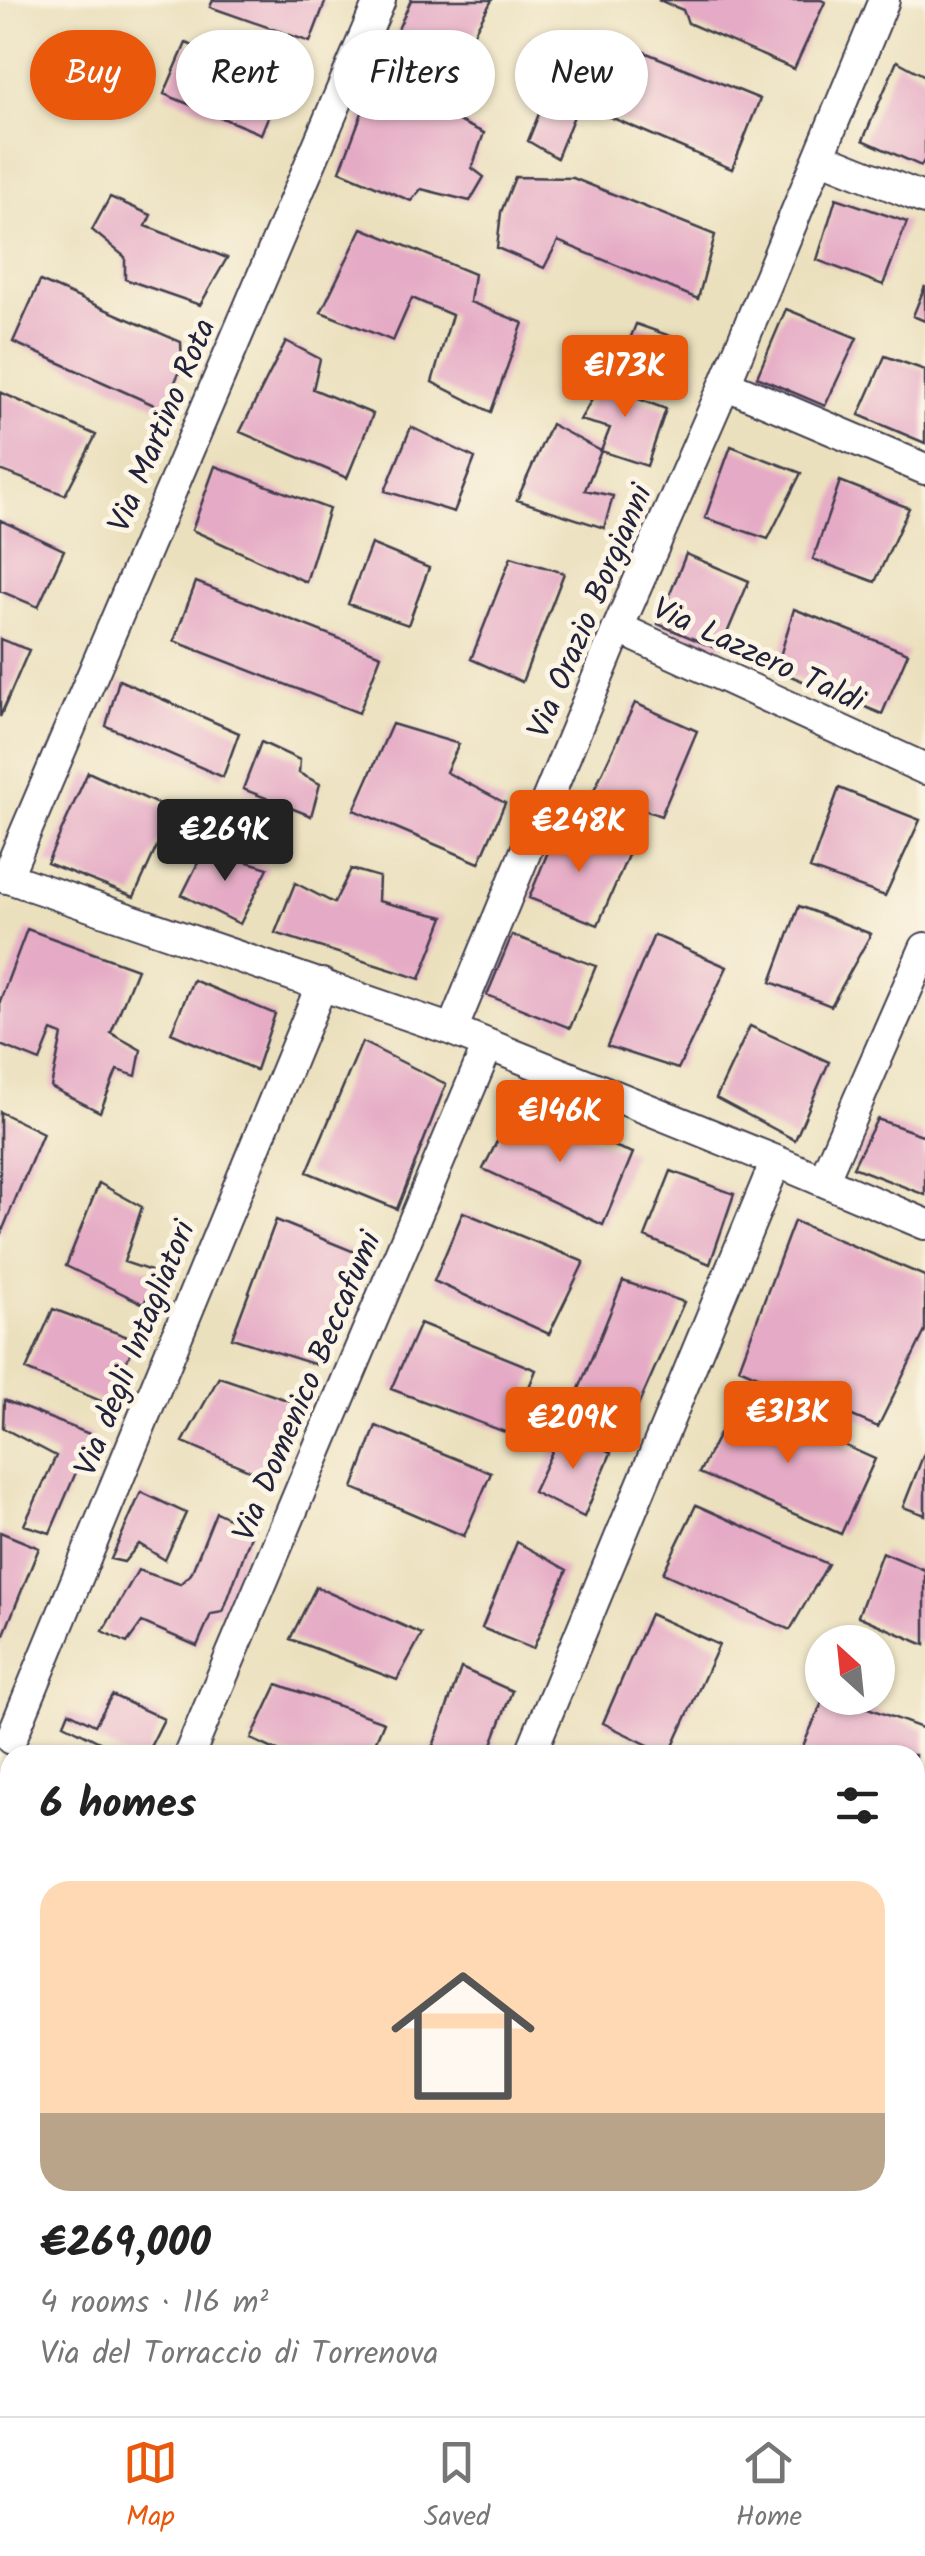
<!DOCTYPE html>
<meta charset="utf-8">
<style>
body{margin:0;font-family:Kalam,sans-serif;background:#f6f6f6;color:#222;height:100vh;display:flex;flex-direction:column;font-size:38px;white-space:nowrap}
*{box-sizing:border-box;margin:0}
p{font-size:32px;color:#767676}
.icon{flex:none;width:55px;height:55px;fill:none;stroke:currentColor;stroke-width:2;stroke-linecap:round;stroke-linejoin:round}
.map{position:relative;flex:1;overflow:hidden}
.panel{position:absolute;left:0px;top:1745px;width:925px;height:672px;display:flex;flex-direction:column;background:#fff;border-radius:30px 30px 0 0;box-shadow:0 2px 8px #0004}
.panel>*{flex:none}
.guide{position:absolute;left:30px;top:30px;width:865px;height:90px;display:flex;gap:20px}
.needle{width:65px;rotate:333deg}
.fabs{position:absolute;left:805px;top:1625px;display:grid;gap:20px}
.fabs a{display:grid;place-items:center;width:90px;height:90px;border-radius:50%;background:#fff;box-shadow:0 2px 8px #0004;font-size:50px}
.price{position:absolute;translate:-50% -85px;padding:0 22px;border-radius:10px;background:#ea580c;color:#fff;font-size:32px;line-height:65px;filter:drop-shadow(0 2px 5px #0008)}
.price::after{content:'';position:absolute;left:50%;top:60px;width:30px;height:22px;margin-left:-15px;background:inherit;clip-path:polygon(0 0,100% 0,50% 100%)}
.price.active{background:#222;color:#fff}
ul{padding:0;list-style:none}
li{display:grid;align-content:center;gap:20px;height:530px;padding:0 40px}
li+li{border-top:2px solid #e0e0e0}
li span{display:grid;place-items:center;height:310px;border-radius:30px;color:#555}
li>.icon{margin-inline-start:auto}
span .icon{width:180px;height:180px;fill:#fffc;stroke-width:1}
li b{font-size:42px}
h2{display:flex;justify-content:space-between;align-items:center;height:120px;padding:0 40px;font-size:42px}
.pill{padding:0 35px;border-radius:45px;background:#fff;box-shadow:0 2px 8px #0004;font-size:35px;line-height:90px}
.pill.active{background:#ea580c;color:#fff}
.tabs{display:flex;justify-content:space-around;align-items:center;height:140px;border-top:2px solid #e0e0e0;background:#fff;font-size:28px;color:#767676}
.tabs a{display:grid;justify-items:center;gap:5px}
.tabs .active{color:#ea580c}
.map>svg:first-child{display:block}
.building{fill:#e5aac5}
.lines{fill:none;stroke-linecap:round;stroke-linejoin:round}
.minor-casing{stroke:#403e4e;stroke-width:34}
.minor{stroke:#fff;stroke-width:30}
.labels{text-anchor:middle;stroke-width:10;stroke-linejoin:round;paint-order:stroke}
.street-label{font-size:32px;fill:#22223b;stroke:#fcf5e5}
</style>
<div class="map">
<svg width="925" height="2416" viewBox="0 0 925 2416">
<rect width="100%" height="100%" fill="#fcf5e5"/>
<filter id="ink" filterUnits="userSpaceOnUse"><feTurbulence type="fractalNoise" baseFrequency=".01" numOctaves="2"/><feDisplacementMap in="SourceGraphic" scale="20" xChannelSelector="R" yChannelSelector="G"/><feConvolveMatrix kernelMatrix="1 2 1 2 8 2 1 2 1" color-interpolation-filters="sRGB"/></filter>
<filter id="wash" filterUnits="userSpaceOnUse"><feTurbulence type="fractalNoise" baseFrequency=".0048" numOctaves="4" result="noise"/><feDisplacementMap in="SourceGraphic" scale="40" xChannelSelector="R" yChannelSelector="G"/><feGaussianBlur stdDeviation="2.25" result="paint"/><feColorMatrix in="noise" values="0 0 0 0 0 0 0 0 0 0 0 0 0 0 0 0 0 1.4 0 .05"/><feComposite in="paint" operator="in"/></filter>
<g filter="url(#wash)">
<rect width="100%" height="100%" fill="#ebe0bd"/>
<g id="blocks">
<path class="building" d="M213,0h113l-16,42 -100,-35z
M411,0h81l-34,62 -63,-26z
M658,0h163l4,2 -31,67 -106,-46 -5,-13z
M186,43l96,40 -21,51 -97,-40z
M627,45l133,54 -28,70 -131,-56z
M562,57l31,12 -36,89 -29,-17z
M897,61l28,15v83l-4,7 -58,-26z
M374,81l110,52 -12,35 12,9 -14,24 -49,-12 -10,12 -71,-30z
M515,177l58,1 142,57 -17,64 -140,-58 -14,27 -47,-20 4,-36z
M110,197l41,18 -5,11 81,32 -27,47 -75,-26v-22l-33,-27z
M836,198l71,24 -24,63 -66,-25z
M362,228l112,46 -4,28 53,21 -32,89 -59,-30 20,-67 -40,-17 -19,43 -72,-29z
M40,281l141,61 1,24 -19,43 -150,-67z
M925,286v35l-12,-5z
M786,309l71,29 -32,68 -68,-29z
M636,324l37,13 -14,39 -37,-17z
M286,341l34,18 -7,30 60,25 -26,64 -107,-46z
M885,356l40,14v73l-66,-28z
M606,375l34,11 -4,12 30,11 -19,57 -46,-15 9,-23 -30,-8z
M0,392l96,43 -31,60 -65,-25z
M551,424l50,27 -16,39 28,6 -9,32 -87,-28z
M411,427l64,31 -21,54 -69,-21z
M731,446l70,27 -33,66 -63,-21z
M215,466l114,43 -23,73 -114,-52z
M840,481l69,27 -34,74 -62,-23z
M0,520l64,30 -26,57 -38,-16z
M371,544l58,24 -21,57 -60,-21z
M686,554l63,27 -29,69 -62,-26z
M511,557l53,16 -42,109 -51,-23z
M196,582l185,73 -22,58 -185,-72z
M794,609l114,44 -26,61 -106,-44z
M0,639l29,11 -29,67z
M119,680l120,53 -16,44 -117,-51z
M635,703l62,28 -36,85 -68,-24z
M392,724l67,20 -13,28 59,31 -26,60 -125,-53z
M261,742l39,18 -1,13 21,11 -9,32 -68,-27z
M88,772l85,39 -39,86 -87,-34z
M839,788l81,32 -35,76 -75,-27z
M559,825l70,28 -31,72 -69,-27z
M205,849l63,19 -28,56 -58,-29z
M351,869l28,8 -1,24 66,16 -24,62 -145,-46 20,-50 39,20z
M799,906l72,28 -40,72 -60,-24z
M27,929l110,40 -26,64 30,17 -5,26 -19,-6 -17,42 -49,-25 11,-52 -10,-4 -12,30 -40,-16v-44z
M512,935l84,31 -26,62 -83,-33z
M654,935l73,32 -49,102 -71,-23z
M193,980l82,34 -19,56 -85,-37z
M750,1026l79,36 -34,78 -79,-42z
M362,1042l84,42 -49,125 -90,-37z
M513,1110l120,43 -30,72 -120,-56z
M0,1112l43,21 -43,103z
M877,1119l48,17v59l-72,-28z
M671,1171l63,23 -24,70 -65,-27z
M99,1183l43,24 -18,55 33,11 -13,31 -78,-38z
M463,1212l121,50 -35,72 -115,-53z
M276,1220l86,35 -42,111 -88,-28z
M794,1221l131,55v55l-47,96 -139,-59z
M623,1281l61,21 -46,104 -59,-17z
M53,1309l83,31 -28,64 -82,-34z
M420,1323l116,47 -26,64 -119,-45z
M219,1377l80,27 -36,72 -80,-34z
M738,1397l137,62 -34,75 -142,-61z
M4,1400l88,35 -42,98 -26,-8 32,-69 -53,-28z
M565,1424l46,29 -27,64 -51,-25z
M376,1426l115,47 -27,63 -111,-48z
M925,1451v64l-22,-8z
M141,1492l45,21 -21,47 -26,-16 -15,18 -13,-3z
M696,1505l132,59 -38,66 -127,-57z
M216,1512l37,18 -30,82 -12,2 -14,32 -55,-24 -15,21 -24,-12 35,-61 42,14 11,-10z
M0,1532l39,16 -39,96z
M517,1542l50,28 -34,79 -51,-21z
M882,1552l43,18v75l-67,-29z
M316,1587l106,47 -25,46 -107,-41z
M650,1614l69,31 -50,110 -66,-32z
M461,1668l51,23 -24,64h-58z
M277,1684l107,38 -14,33h-84l-35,-16z
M112,1695l52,24 -18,36h-21l-61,-31 5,-12 26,13z
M824,1698h17l84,31v46l-10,23v-43h-116z
M915,1879l9,2 -7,32 -2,-1z
M0,1945l10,3v83l-10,-4z
M915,2079l10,4v66l-10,-4z
M915,2187l10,4v31l-9,27z
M915,2341l10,4v71h-97l3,-8h84z
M0,2405l32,10v1h-32z
M161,2408h64l-4,8h-39z
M492,2408h112l-3,8h-113z
M648,2408h31l20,8h-54z"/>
</g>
</g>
<g filter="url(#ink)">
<use href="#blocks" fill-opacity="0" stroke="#403e4e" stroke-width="2.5"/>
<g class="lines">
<g class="minor-casing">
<path id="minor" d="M820,157l105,42
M725,384l200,85
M618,628l307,141
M0,875l452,155 324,131 149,63
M6,878l374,-878
M452,1030l166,-402 107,-244 159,-384
M823,1181l102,-233
M11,1739l311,-755
M189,1755l299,-710
M530,1755l246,-594
M915,1977l10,-26
M0,2199l10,-23
M915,2301l10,4
M253,2416l3,-8
M751,2416l3,-8"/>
</g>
<use href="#minor" class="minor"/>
</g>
</g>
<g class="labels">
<g class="street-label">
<text transform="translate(161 425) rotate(-67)" y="11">Via Martino Rota</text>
<text transform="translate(589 611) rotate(-67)" y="11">Via Orazio Borgianni</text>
<text transform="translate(759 654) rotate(25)" y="11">Via Lazzero Taldi</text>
<text transform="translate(134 1348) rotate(-68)" y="11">Via degli Intagliatori</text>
<text transform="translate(306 1386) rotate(-67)" y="11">Via Domenico Beccafumi</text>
</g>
</g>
</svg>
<div class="fabs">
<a><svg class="needle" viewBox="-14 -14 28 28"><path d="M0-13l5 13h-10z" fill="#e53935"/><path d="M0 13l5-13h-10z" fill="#767676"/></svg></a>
</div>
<b class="price" style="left:625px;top:420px">€173K</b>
<b class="price" style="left:579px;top:875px">€248K</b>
<b class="price active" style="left:225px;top:884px">€269K</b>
<b class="price" style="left:560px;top:1165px">€146K</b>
<b class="price" style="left:788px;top:1466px">€313K</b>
<b class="price" style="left:573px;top:1472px">€209K</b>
<div class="guide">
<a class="pill active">Buy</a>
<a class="pill">Rent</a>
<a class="pill">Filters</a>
<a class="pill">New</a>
</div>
<section class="panel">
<h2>6 homes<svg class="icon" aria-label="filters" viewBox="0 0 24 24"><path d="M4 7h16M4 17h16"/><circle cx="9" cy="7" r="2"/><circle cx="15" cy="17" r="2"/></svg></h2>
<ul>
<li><span style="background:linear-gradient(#ffd9b3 75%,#b9a48a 0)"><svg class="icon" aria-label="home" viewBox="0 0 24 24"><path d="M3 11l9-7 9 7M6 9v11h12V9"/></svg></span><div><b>€269,000</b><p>4 rooms · 116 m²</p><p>Via del Torraccio di Torrenova</p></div></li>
</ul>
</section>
</div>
<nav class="tabs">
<a class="active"><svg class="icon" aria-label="map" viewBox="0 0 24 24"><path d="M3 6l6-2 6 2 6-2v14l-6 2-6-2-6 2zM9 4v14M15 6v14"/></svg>Map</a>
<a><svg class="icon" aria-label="saved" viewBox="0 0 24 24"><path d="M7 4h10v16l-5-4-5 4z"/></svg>Saved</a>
<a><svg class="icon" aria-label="home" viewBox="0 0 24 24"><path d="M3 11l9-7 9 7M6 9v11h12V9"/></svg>Home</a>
</nav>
